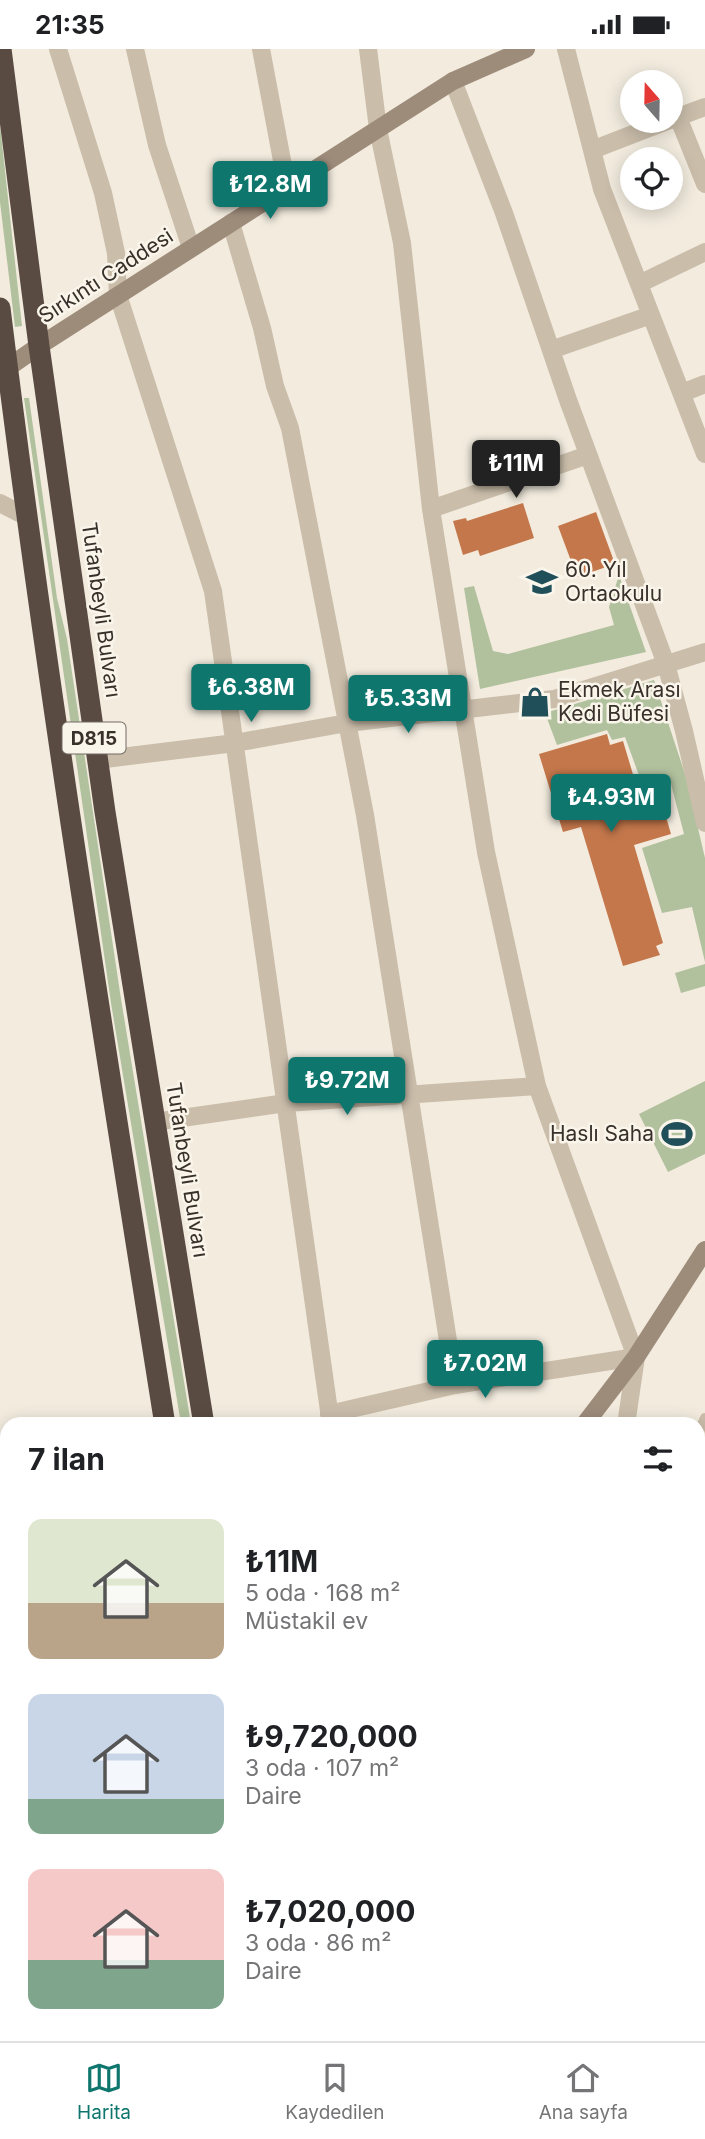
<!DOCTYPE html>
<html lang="tr">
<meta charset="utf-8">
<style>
body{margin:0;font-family:Inter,sans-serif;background:#f2f2f2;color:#202124;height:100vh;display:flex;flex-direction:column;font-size:26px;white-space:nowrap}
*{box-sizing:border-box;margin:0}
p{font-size:23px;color:#757577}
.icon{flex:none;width:38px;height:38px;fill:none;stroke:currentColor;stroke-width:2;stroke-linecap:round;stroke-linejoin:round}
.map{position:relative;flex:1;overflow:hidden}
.sheet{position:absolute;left:0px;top:1368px;width:705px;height:625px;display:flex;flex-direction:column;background:#fff;border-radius:21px 21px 0 0;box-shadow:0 4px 18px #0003}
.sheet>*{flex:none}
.needle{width:46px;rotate:340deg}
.buttons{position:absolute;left:620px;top:21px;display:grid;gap:14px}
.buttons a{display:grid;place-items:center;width:63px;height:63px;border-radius:50%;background:#fff;box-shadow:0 4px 18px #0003;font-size:35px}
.price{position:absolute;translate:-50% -60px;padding:0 16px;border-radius:7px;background:#0f766e;color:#fff;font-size:23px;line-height:46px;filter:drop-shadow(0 2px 4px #0008)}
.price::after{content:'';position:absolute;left:50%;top:42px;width:21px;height:16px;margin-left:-10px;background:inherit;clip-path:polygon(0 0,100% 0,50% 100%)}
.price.active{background:#222;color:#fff}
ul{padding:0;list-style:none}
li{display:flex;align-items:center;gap:21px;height:175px;padding:0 28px}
li span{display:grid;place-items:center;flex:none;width:196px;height:140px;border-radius:14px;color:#555}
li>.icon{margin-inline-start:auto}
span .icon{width:84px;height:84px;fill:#fffc;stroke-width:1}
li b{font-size:30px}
h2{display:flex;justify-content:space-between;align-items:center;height:84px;padding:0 28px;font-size:30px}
.status{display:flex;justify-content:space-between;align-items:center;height:49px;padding:0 35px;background:#fff;direction:ltr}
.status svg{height:19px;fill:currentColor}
.tabs{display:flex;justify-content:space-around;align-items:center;height:98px;border-top:2px solid #e0e0e0;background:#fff;font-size:19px;color:#757577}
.tabs a{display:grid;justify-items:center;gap:4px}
.tabs .active{color:#0f766e}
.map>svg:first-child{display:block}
.green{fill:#b1c19e}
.building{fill:#c4774b}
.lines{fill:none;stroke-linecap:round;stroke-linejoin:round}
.path{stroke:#b6a794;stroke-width:2.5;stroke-dasharray:3.5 3.5;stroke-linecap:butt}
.lane{stroke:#cabdaa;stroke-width:10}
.street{stroke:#cabdaa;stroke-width:18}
.secondary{stroke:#9e8c7b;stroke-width:18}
.highway{stroke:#594b41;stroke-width:21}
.labels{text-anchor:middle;stroke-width:5;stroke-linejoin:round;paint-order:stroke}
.shield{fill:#faf5eb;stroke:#726b64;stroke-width:2}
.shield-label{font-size:19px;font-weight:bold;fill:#38302a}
.street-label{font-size:21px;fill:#38302a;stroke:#faf5eb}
.poi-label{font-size:21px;fill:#38302a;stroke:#faf5eb;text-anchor:start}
</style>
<div class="status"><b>21:35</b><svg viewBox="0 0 49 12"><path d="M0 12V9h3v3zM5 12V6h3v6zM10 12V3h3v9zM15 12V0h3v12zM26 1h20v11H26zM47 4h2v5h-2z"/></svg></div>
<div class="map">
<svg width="705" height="1992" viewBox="0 0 705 1992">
<rect width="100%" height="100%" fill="#f2ebde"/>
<path class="green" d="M0,76l22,201 -7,1 -15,-125z
M24,349h5l28,200 10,41 54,360 70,425h-10l-70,-421z
M619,526l27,77 -166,37 -16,-101 10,-2 19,65 15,3 106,-29 -5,-18z
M654,631l32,97 19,81v104l-13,-55 -30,6 -20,-65 42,-14 -13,-50 -26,8 -20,-55 -13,3 -5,-10 -50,15 -12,-32z
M705,915v22l-24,7 -6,-20z
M705,1032v73l-37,18 -29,-58z"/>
<path class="building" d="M523,454l11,35 -54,18 -2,-6 -15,5 -10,-34 13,-3 1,3z
M596,463l19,52 -38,13 -19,-51z
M607,685l3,11 13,-4 18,60 19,-5 11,38 -37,11 29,98 -7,3 4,9 -37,11 -42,-139 -18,5 -24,-78z"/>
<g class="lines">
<path class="path" d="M289,1376l24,-7"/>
<path class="lane" d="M698,1385l7,-16
M698,1483l7,2
M698,1866l7,2"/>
<path class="street" d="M58,0l45,144 13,60 2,42 95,296 118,834
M135,0l22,96 34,103
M261,0l26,138
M368,0l10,80 24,114 29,266 55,343 51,234 99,271 -10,68
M566,0l36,140 103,265
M453,32l51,132 64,187 98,264 18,67 21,92
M678,68l27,67
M670,71l35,-13
M592,101l75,-29
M231,174l31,105 13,58 15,42 75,387 90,570
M639,235l66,-32
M551,301l100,-35
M682,344l23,-9
M0,454l27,14
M431,460l157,-54
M97,711l138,-17 112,-20 207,-24 151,-47
M154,1073l132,-19 251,-17
M329,1365l126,-29 181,-28
M0,1528l7,10
M235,1986l2,6
M405,1986l1,6
M481,1992v-6
M502,1992l42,-6
M568,1992v-6"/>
<path class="secondary" d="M0,324l39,-27 414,-265 73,-32
M584,1376l52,-68 69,-107
M698,1727l7,-16
M698,1786l7,-16
M157,1992l4,-6
M588,1992l3,-6
M612,1992l2,-6"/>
<path class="highway" d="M1,0l38,297 66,466 99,613
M0,259c46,374 106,745 165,1117
M270,1986l1,6
M305,1986l1,6"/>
</g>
<defs>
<g id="school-bare" transform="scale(2.415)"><path d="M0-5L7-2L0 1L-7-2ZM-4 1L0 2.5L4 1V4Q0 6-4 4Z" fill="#204e59" stroke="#faf5eb" stroke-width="2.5" paint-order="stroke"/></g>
<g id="shop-bare" transform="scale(2.415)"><path d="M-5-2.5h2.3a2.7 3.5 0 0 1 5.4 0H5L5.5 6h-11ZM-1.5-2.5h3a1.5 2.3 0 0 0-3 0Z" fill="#204e59" stroke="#faf5eb" stroke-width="2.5" paint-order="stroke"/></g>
<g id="stadium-bare" transform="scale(2.415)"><path d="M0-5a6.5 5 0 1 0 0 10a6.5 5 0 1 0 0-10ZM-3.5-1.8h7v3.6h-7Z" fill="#204e59" stroke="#faf5eb" stroke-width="2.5" paint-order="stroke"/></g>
</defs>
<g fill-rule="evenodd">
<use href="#school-bare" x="542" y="533"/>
<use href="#shop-bare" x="535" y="653"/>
<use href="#stadium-bare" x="677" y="1085"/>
</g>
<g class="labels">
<rect class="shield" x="62.5" y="673.5" width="63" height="31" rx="5"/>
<g class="shield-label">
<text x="94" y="696">D815</text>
</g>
<g class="street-label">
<text transform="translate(106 227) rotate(-33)" y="7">Sırkıntı Caddesi</text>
<text transform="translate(101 561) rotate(82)" y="7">Tufanbeyli Bulvarı</text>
<text transform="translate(187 1121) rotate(81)" y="7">Tufanbeyli Bulvarı</text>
</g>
<g class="poi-label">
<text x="565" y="528">60. Yıl<tspan x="565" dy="24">Ortaokulu</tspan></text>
<text x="558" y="648">Ekmek Arası<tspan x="558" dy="24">Kedi Büfesi</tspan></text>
<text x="654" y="1092" text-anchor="end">Haslı Saha</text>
</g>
</g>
</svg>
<div class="buttons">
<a><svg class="needle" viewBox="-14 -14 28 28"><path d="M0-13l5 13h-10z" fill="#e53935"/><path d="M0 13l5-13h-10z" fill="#757577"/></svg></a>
<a><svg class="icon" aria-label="locate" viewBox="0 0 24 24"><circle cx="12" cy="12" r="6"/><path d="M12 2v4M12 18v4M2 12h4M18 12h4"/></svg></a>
</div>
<b class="price" style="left:270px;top:172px">₺12.8M</b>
<b class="price active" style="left:516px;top:451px">₺11M</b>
<b class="price" style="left:251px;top:675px">₺6.38M</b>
<b class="price" style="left:408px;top:686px">₺5.33M</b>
<b class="price" style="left:611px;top:785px">₺4.93M</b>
<b class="price" style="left:347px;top:1068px">₺9.72M</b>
<b class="price" style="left:485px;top:1351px">₺7.02M</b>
<section class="sheet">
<h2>7 ilan<svg class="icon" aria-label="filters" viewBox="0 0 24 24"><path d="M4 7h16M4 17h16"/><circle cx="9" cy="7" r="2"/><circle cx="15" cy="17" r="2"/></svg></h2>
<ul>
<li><span style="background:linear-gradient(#dfe7d0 60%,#b9a48a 0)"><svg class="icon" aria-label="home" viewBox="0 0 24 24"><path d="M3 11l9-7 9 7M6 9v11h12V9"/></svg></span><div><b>₺11M</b><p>5 oda · 168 m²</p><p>Müstakil ev</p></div></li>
<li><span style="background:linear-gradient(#c9d6e8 75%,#7fa58c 0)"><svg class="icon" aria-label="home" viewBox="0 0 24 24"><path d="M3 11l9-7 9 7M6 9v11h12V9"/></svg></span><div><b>₺9,720,000</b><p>3 oda · 107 m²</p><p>Daire</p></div></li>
<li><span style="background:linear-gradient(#f6c9c9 65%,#7fa58c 0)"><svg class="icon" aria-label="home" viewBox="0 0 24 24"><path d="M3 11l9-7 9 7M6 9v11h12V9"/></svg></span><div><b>₺7,020,000</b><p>3 oda · 86 m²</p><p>Daire</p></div></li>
</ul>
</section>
</div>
<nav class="tabs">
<a class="active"><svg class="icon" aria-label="map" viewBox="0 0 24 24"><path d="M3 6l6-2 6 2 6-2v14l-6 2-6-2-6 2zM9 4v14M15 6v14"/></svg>Harita</a>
<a><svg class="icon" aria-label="saved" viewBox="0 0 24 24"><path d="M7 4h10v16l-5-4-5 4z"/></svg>Kaydedilen</a>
<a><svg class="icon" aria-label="home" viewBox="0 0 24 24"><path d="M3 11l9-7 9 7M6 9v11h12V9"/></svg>Ana sayfa</a>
</nav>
